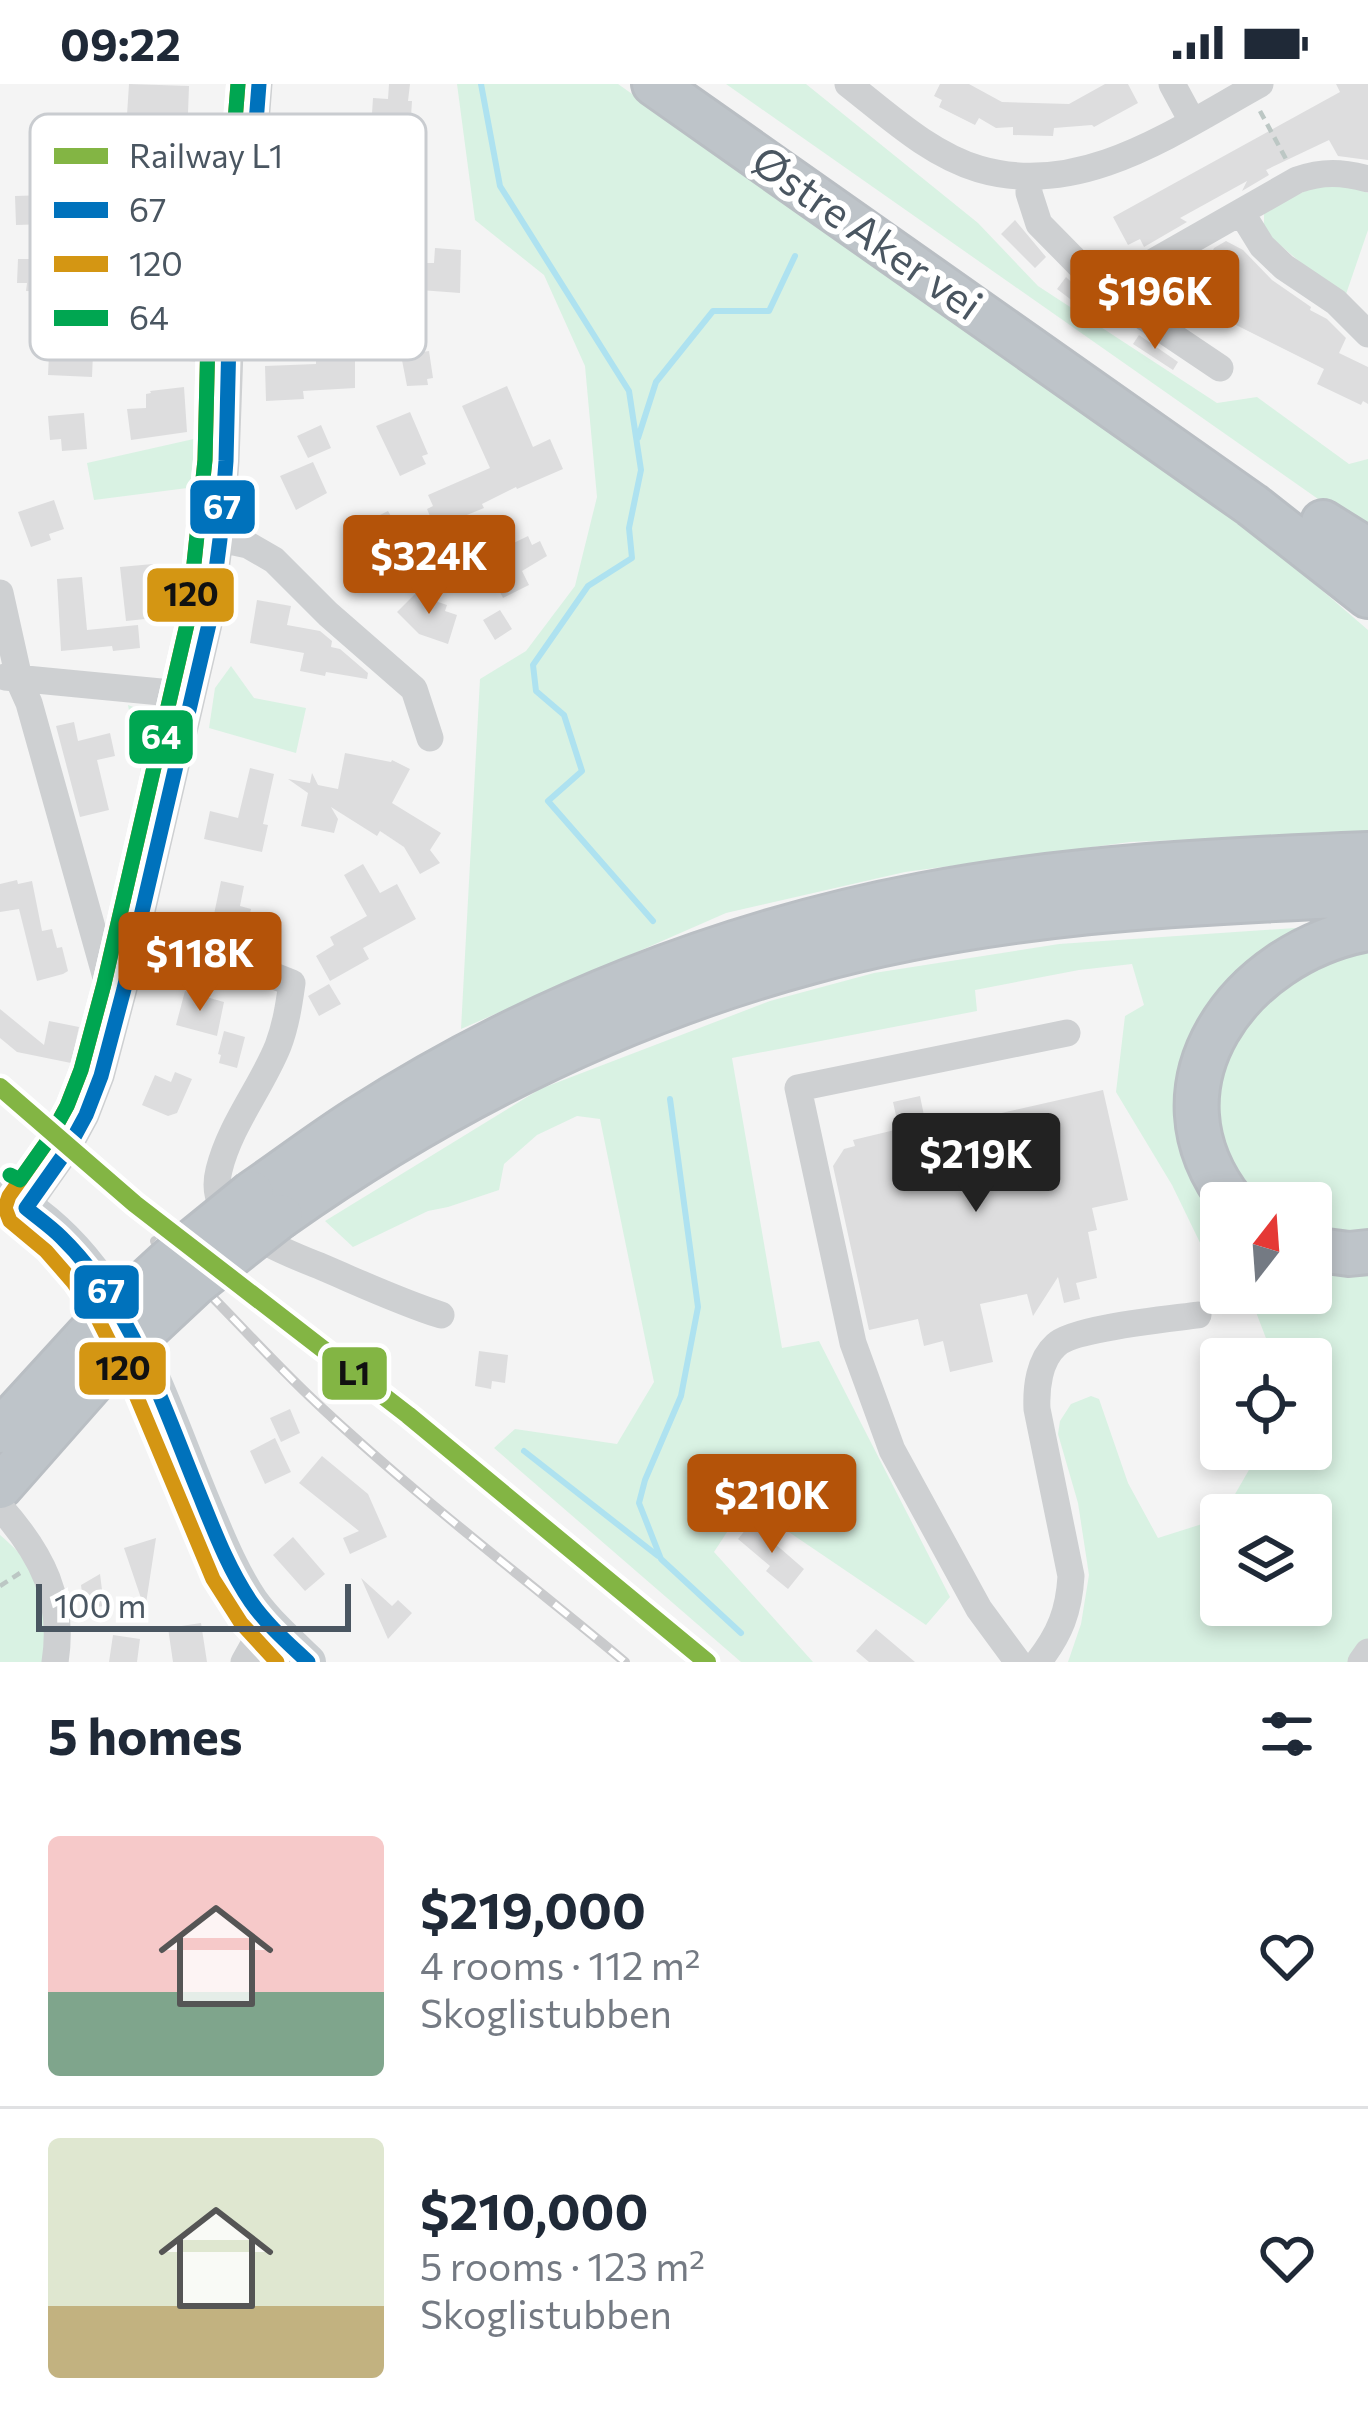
<!DOCTYPE html>
<meta charset="utf-8">
<style>
body{margin:0;font-family:Commissioner,sans-serif;background:#f2f2f3;color:#1f2937;height:100vh;display:flex;flex-direction:column;font-size:45px;white-space:nowrap}
*{box-sizing:border-box;margin:0}
p{font-size:39px;color:#747a83}
.icon{flex:none;width:66px;height:66px;fill:none;stroke:currentColor;stroke-width:2;stroke-linecap:round;stroke-linejoin:round}
.map{position:relative;height:1578px;overflow:hidden}
.side{display:flex;flex-direction:column;background:#fff;flex:1}
.side>*{flex:none}
.needle{width:78px;rotate:17deg}
.buttons{position:absolute;left:1200px;top:1098px;display:grid;gap:24px}
.buttons a{display:grid;place-items:center;width:132px;height:132px;border-radius:12px;background:#fff;box-shadow:0 6px 18px #0003;font-size:60px}
.scale{position:absolute;left:36px;bottom:30px;width:315px;box-sizing:border-box;padding-left:12px;border:6px solid #4a5661;border-top:0;font-size:33px;line-height:42px;white-space:nowrap;color:#4a5661;-webkit-text-stroke:9px #fff;paint-order:stroke}
.price{position:absolute;translate:-50% -102px;padding:0 27px;border-radius:12px;background:#b45309;color:#fff;font-size:39px;line-height:78px;filter:drop-shadow(0 3px 6px #0008)}
.price::after{content:'';position:absolute;left:50%;top:72px;width:36px;height:27px;margin-left:-18px;background:inherit;clip-path:polygon(0 0,100% 0,50% 100%)}
.price.current{background:#222;color:#fff}
ul{padding:0;list-style:none}
li{display:flex;align-items:center;gap:36px;height:300px;padding:0 48px}
li+li{border-top:3px solid #e0e1e3}
li span{display:grid;place-items:center;flex:none;width:336px;height:240px;border-radius:12px;color:#555}
li>.icon{margin-inline-start:auto}
span .icon{width:144px;height:144px;fill:#fffc;stroke-width:1}
li b{font-size:51px}
h2{display:flex;justify-content:space-between;align-items:center;height:144px;padding:0 48px;font-size:51px}
.status{display:flex;justify-content:space-between;align-items:center;height:84px;padding:0 60px;background:#fff;direction:ltr}
.status svg{height:33px;fill:currentColor}
.map>svg:first-child{display:block}
.green{fill:#d9f2e3}
.lines{fill:none;stroke-linecap:round;stroke-linejoin:round}
.stream{stroke:#aee2f0;stroke-width:6}
.building{fill:#ddddde}
.highway-casing{stroke:#b9bec3;stroke-width:48}
.path{stroke:#bcc7c4;stroke-width:4.5;stroke-dasharray:9 6;stroke-linecap:butt}
.minor{stroke:#ced0d2;stroke-width:27}
.major{stroke:#caced1;stroke-width:36}
.highway{stroke:#bec4c9;stroke-width:42}
.rail-casing{stroke:#c9cacc;stroke-width:10}
.rail{stroke:#fff;stroke-width:6;stroke-dasharray:18;stroke-linecap:butt}
.highway-bridge-casing{stroke:#b9bec3;stroke-width:48;stroke-linecap:butt}
.highway-bridge{stroke:#bec4c9;stroke-width:42}
.bus-1-casing{stroke:#fff;stroke-width:24}
.bus-2-casing{stroke:#fff;stroke-width:24}
.bus-3-casing{stroke:#fff;stroke-width:24}
.bus-1{stroke:#0072bc;stroke-width:15}
.bus-2{stroke:#d49613;stroke-width:15}
.bus-3{stroke:#00a651;stroke-width:15}
.rail-1-casing{stroke:#fff;stroke-width:27}
.rail-1{stroke:#83b544;stroke-width:18}
.labels{text-anchor:middle;stroke-width:12;stroke-linejoin:round;paint-order:stroke}
.street-label{font-size:42px;fill:#4a5661;stroke:#fff}
.key{fill:#fff;stroke:#c9ccd0;stroke-width:3}
.key-label{font-size:33px;fill:#4a5661}
.line-badge{stroke:#fff;stroke-width:4.5}
.badge-label{font-size:33px;text-anchor:middle;font-weight:bold;fill:#fff}
.pale-badge-label{font-size:33px;text-anchor:middle;font-weight:bold;fill:#111}
</style>
<div class="status"><b>09:22</b><svg viewBox="0 0 49 12"><path d="M0 12V9h3v3zM5 12V6h3v6zM10 12V3h3v9zM15 12V0h3v12zM26 1h20v11H26zM47 4h2v5h-2z"/></svg></div>
<div class="map">
<svg width="1368" height="1578" viewBox="0 0 1368 1578">
<rect width="100%" height="100%" fill="#f4f4f4"/>
<path class="green" d="M457,0h161l641,452 109,94v202l-238,10 -225,30 -179,41 -265,116 19,-350 46,-28 49,-65 22,-89 -12,-131 -41,-91 -69,-55z
M726,0h80l172,139 60,63 179,117 40,-6 92,67 19,-5v75z
M1346,101l22,8v37l-24,70 -80,-69v-21l48,-22z
M207,352l-4,50 -109,14 -7,-37z
M231,582l23,32 52,10 -10,45 -87,-25 6,-40z
M128,621c47,17 27,51 17,88z
M1339,841h29v737h-300l13,-38 8,-49 -11,-72 -20,-69 2,-13 11,-17 20,-8 8,3 29,84 30,55 63,-20v87h90v-90h-88l38,-66h50v-90h-37l-20,-52 -12,-14h69v-90h-90v67l-16,-17 -33,-68 -56,-93 9,-76 19,-11 -12,-41 -53,6 -104,20 2,21 -245,47 50,290 37,-7 131,256 -24,28 -180,-122 -32,49 99,110h-72l-247,-214 21,-19 102,15 37,-62 -54,-263 -23,-3 -40,19 -33,29 -5,26 -51,17 -20,4 -75,36 -28,-26 215,-132 230,-88 104,-28 185,-29z
M0,1451c24,20 55,56 53,89 -1,12 -8,26 -11,38h-42z"/>
<g class="lines">
<path class="stream" d="M481,0l19,102 129,205 12,79 -12,58 3,30 -44,28 -55,79 3,26 28,24 18,56 -34,30 105,120
M638,354l18,-56 57,-71h56l26,-55
M670,1015l28,208 -17,89 -36,84 -6,23 22,56 80,74
M524,1367l134,105"/>
</g>
<path class="building" d="M129,0l60,2 -1,27 41,2 -1,22 -17,-1 -2,29 -3,-1v12l-37,-2 3,-56 -45,-3z
M389,0h21l-2,17h4l-2,31 -39,-3 2,-31 15,1z
M940,0h29l33,18 67,2 36,-20h23l10,19 -44,24 -2,-2 -38,3 -1,8 -40,-1v-8l-17,1 -17,-10 -4,7 -36,-18 3,-7 -8,-4z
M1336,0h32v76l-30,-4 -9,-16 -63,30 3,5 -27,16 5,-10 -67,37 7,4 -43,25 -4,-8 -12,6 -15,-28 227,-125z
M80,110l1,29 -65,2 -1,-29z
M1015,136l31,37 -11,11 -34,-34z
M1226,157l17,9 29,30 39,27 -1,3 17,9 19,19 -7,15 29,14v37l-5,-3 -2,4 -44,-21 7,-15 -90,-45 2,-4 -58,-29 16,-31 14,-8 2,4 4,-8z
M435,164l26,2 -1,43 -40,-3 2,-27h12z
M42,173l75,2v3l34,3 -1,27 -81,-7 -2,33 28,2v6l51,3 1,-5 27,1 -1,5 13,1 -1,13 27,2v17l-119,-10 -1,24 -44,-2 4,-83 -26,-1 1,-8h-10l1,-24h24z
M1066,193l35,33 -6,8 -38,-29z
M1139,251l39,27 -5,8 -40,-26z
M429,267l4,27 -6,1 1,6 -21,1 -6,-31z
M355,269v35l-52,3 1,8 -38,2 -1,-35 51,-2v-9z
M507,302l26,61 17,-8 13,30 -46,20 -1,-2 -34,17 2,4 -49,20 -8,-19 6,-3 -5,-11 62,-27 -28,-62z
M184,303l3,45 -56,8 -4,-31 19,-1v-14l5,-1 -1,-2z
M410,328l18,42 -6,2 4,8 -26,12 -24,-50z
M84,329l3,36 -25,2 -1,-12 -11,1 -2,-24z
M321,341l10,23 -23,10 -11,-22z
M313,378l14,31 -31,17 -16,-34z
M54,416l10,29 -15,5 2,6 -20,7 -13,-35z
M388,427l9,16 -9,5 14,27 -25,14 -21,-38 9,-5 -3,-6z
M528,452l4,9 8,-4 7,15 -25,15 7,14 -26,13 -20,-40z
M153,480l2,12h3l1,7 15,-1v34l-48,5 -6,-54z
M82,493l5,53 51,-5 2,23 -27,3 -1,-5 -51,5 -4,-72z
M423,502l15,16 9,3 -2,6 12,4 -9,29 -29,-10 -22,-22z
M257,516l34,6 -4,19 33,6 12,10 -1,6 9,2 28,24 -1,6 -41,-7 -1,4 -25,-5 4,-18 -54,-10z
M500,526l12,19 -17,11 -12,-20z
M74,638l4,19 32,-8 5,23 -18,4 12,50 -29,7 -24,-91z
M345,669l46,9 1,-2 18,9 -18,34 49,30 -11,17 10,13 -20,11 -16,-27 -24,-16 -3,5 -46,-29 7,12 -4,14 -33,-7 7,-33 -20,-14 22,4 2,-10 6,12 20,4z
M250,684l24,6 -11,50 5,1 -6,27 -58,-13 6,-28 28,7z
M363,780l17,29 17,-9 19,35 -53,29 6,11 -39,22 -14,-25 18,-11 -4,-8 37,-21 -23,-41z
M17,796l1,4 14,-3 10,50 10,-2 5,19 5,-1 6,24 -5,3 -26,7 -18,-72 -19,3v-28z
M221,797l23,5 -4,20 11,3 -4,17 -34,-7z
M329,900l12,20 -22,12 -11,-20z
M185,907l39,11 -7,34 -41,-11z
M0,925l44,36 5,-24 30,6 -8,36 -54,-11 -17,-14z
M224,947l21,6 -8,31 -18,-5 2,-8 -3,-1z
M175,988l17,7 -15,34 -9,3 -26,-11 13,-30 16,7z
M1103,1006l25,110 -36,8 5,22 -9,2 9,46 -21,5 4,16 -16,4 -6,-26 -25,39 -6,-22 -47,10 13,58 -43,10 -7,-31 -19,5 -6,-27 -49,11 -36,-164 11,-17 11,-3 -2,-6 46,-11 -6,-27 27,-6 7,34z
M479,1267l29,4 -3,28 -13,-2 -1,8 -16,-3z
M290,1325l10,24 -19,9 -11,-24z
M275,1354l16,34 -26,12 -15,-33z
M322,1372l46,38 19,43 -37,17 -7,-16 16,-7 -60,-48z
M751,1439l53,46 -16,20 -22,-18 4,-5 -32,-27z
M293,1453l32,37 -20,17 -32,-36z
M156,1454l-11,72 -21,-62z
M100,1490l4,32 -20,3 -3,-24z
M361,1494l31,28 6,-6 14,13 -24,26z
M201,1539l6,39h-34l-5,-34z
M876,1545l39,33h-46l-13,-11z
M113,1551l27,4 -3,23h-28z"/>
<g class="lines">
<g class="highway-casing">
<path id="highway" d="M654,0l598,421 116,91
M1323,438l45,28
M252,1109c35,-24 69,-50 105,-73 171,-110 366,-187 566,-225 146,-28 297,-35 445,-41
M1233,1119c-93,-117 7,-251 135,-274
M281,1132c162,-114 336,-202 529,-254 181,-50 371,-60 558,-67
M1311,1165l38,5 19,-2
M0,1347l87,-95
M0,1403l104,-118"/>
</g>
<path class="path" d="M1260,27l26,48
M0,1502l20,-13"/>
<path class="minor" d="M848,0c40,31 81,70 131,85 102,30 196,-38 281,-85
M1172,0l20,37
M1029,93v16l10,31 65,66 116,78
M1241,128l21,34 22,21 52,35 32,32
M1104,206l193,-110c26,-9 45,-8 71,-1
M220,455l28,6 26,15 54,54 86,75 16,49
M0,509l20,90 9,20 78,278 5,5 12,3
M5,593l187,18
M136,857l85,14 71,28c-3,21 -6,42 -14,63 -17,42 -48,79 -59,124 -3,12 -3,24 3,35 19,31 68,49 100,62 40,17 78,35 119,48
M0,1109l26,15 41,-58 19,-35 15,-39 23,-87 85,-365 11,-85 6,-78 6,-166 -1,-40 23,-106 5,-65
M0,1423c42,47 65,92 55,155
M244,1578l23,-41
M1018,1578l-39,-53 -87,-159 -39,-107 -55,-255 269,-55
M1038,1578c22,-28 31,-51 33,-86l-34,-167c-1,-21 2,-49 19,-64 17,-17 113,-26 142,-30
M1361,1578l7,-10"/>
<path class="major" d="M26,1124c100,68 135,197 180,303 13,31 26,63 45,91 16,22 37,41 57,60"/>
<use href="#highway" class="highway"/>
<g class="rail-casing">
<path id="rail" d="M155,1157c59,53 109,114 168,168 96,89 201,169 302,253"/>
</g>
<use href="#rail" class="rail"/>
<g class="highway-bridge-casing">
<path id="highway-bridge" d="M87,1252l85,-78 80,-65
M104,1285l92,-86 85,-67"/>
</g>
<use href="#highway-bridge" class="highway-bridge"/>
<g class="bus-1-casing">
<path id="bus-1" d="M259,0l-5,65 -23,106 -5,206 -6,78 -11,85 -85,365 -23,87 -15,39 -19,35 -41,58c12,10 25,19 35,29 69,67 100,163 135,249 16,39 31,81 55,116 16,23 37,41 57,60"/>
</g>
<g class="bus-2-casing">
<path id="bus-2" d="M238,0l-5,62 -23,107 -5,207 -17,160 -84,364 -23,86 -14,36 -18,33 -40,57 -4,12 5,13 36,30 27,31 24,35 39,78 77,184 28,44 36,39"/>
</g>
<g class="bus-3-casing">
<path id="bus-3" d="M10,1091l10,5 29,-41 18,-33 14,-36 23,-86 84,-364 17,-160 5,-207 23,-107 5,-62"/>
</g>
<use href="#bus-1" class="bus-1"/>
<use href="#bus-2" class="bus-2"/>
<use href="#bus-3" class="bus-3"/>
<g class="rail-1-casing">
<path id="rail-1" d="M0,1003l135,117 273,211 299,247"/>
</g>
<use href="#rail-1" class="rail-1"/>
</g>
<g class="labels">
<g class="street-label">
<text transform="translate(867 149) rotate(35)" y="15">Østre Aker vei</text>
</g>
</g>
<rect x="30" y="30" width="396" height="246" rx="18" class="key"/>
<rect x="54" y="64" width="54" height="16" fill="#83b544"/>
<rect x="54" y="118" width="54" height="16" fill="#0072bc"/>
<rect x="54" y="172" width="54" height="16" fill="#d49613"/>
<rect x="54" y="226" width="54" height="16" fill="#00a651"/>
<g class="key-label">
<text x="129" y="84">Railway L1</text>
<text x="129" y="138">67</text>
<text x="129" y="192">120</text>
<text x="129" y="246">64</text>
</g>
<g class="line-badge">
<rect x="188" y="394" width="69" height="58" rx="12" fill="#0072bc"/>
<rect x="145" y="482" width="91" height="58" rx="12" fill="#d49613"/>
<rect x="127" y="624" width="68" height="58" rx="12" fill="#00a651"/>
<rect x="72" y="1179" width="69" height="58" rx="12" fill="#0072bc"/>
<rect x="77" y="1256" width="91" height="57" rx="12" fill="#d49613"/>
<rect x="320" y="1261" width="69" height="57" rx="12" fill="#83b544"/>
</g>
<g class="badge-label">
<text x="222" y="435">67</text>
<text x="161" y="665">64</text>
<text x="106" y="1219">67</text>
</g>
<g class="pale-badge-label">
<text x="191" y="522">120</text>
<text x="123" y="1296">120</text>
<text x="354" y="1301">L1</text>
</g>
</svg>
<div class="buttons">
<a><svg class="needle" viewBox="-14 -14 28 28"><path d="M0-13l5 13h-10z" fill="#e53935"/><path d="M0 13l5-13h-10z" fill="#747a83"/></svg></a>
<a><svg class="icon" aria-label="locate" viewBox="0 0 24 24"><circle cx="12" cy="12" r="6"/><path d="M12 2v4M12 18v4M2 12h4M18 12h4"/></svg></a>
<a><svg class="icon" aria-label="layers" viewBox="0 0 24 24"><path d="M12 4l9 5-9 5-9-5zM3 14l9 5 9-5"/></svg></a>
</div>
<div class="scale">100 m</div>
<b class="price" style="left:1155px;top:268px">$196K</b>
<b class="price" style="left:429px;top:533px">$324K</b>
<b class="price" style="left:200px;top:930px">$118K</b>
<b class="price current" style="left:976px;top:1131px">$219K</b>
<b class="price" style="left:772px;top:1472px">$210K</b>
</div>
<section class="side">
<h2>5 homes<svg class="icon" aria-label="filters" viewBox="0 0 24 24"><path d="M4 7h16M4 17h16"/><circle cx="9" cy="7" r="2"/><circle cx="15" cy="17" r="2"/></svg></h2>
<ul>
<li><span style="background:linear-gradient(#f6c9c9 65%,#7fa58c 0)"><svg class="icon" aria-label="home" viewBox="0 0 24 24"><path d="M3 11l9-7 9 7M6 9v11h12V9"/></svg></span><div><b>$219,000</b><p>4 rooms · 112 m²</p><p>Skoglistubben</p></div><svg class="icon" aria-label="heart" viewBox="0 0 24 24"><path d="M12 20l-8-8c-3-5 5-10 8-4 3-6 11-1 8 4z"/></svg></li>
<li><span style="background:linear-gradient(#dfe7d0 70%,#c2b280 0)"><svg class="icon" aria-label="home" viewBox="0 0 24 24"><path d="M3 11l9-7 9 7M6 9v11h12V9"/></svg></span><div><b>$210,000</b><p>5 rooms · 123 m²</p><p>Skoglistubben</p></div><svg class="icon" aria-label="heart" viewBox="0 0 24 24"><path d="M12 20l-8-8c-3-5 5-10 8-4 3-6 11-1 8 4z"/></svg></li>
</ul>
</section>
